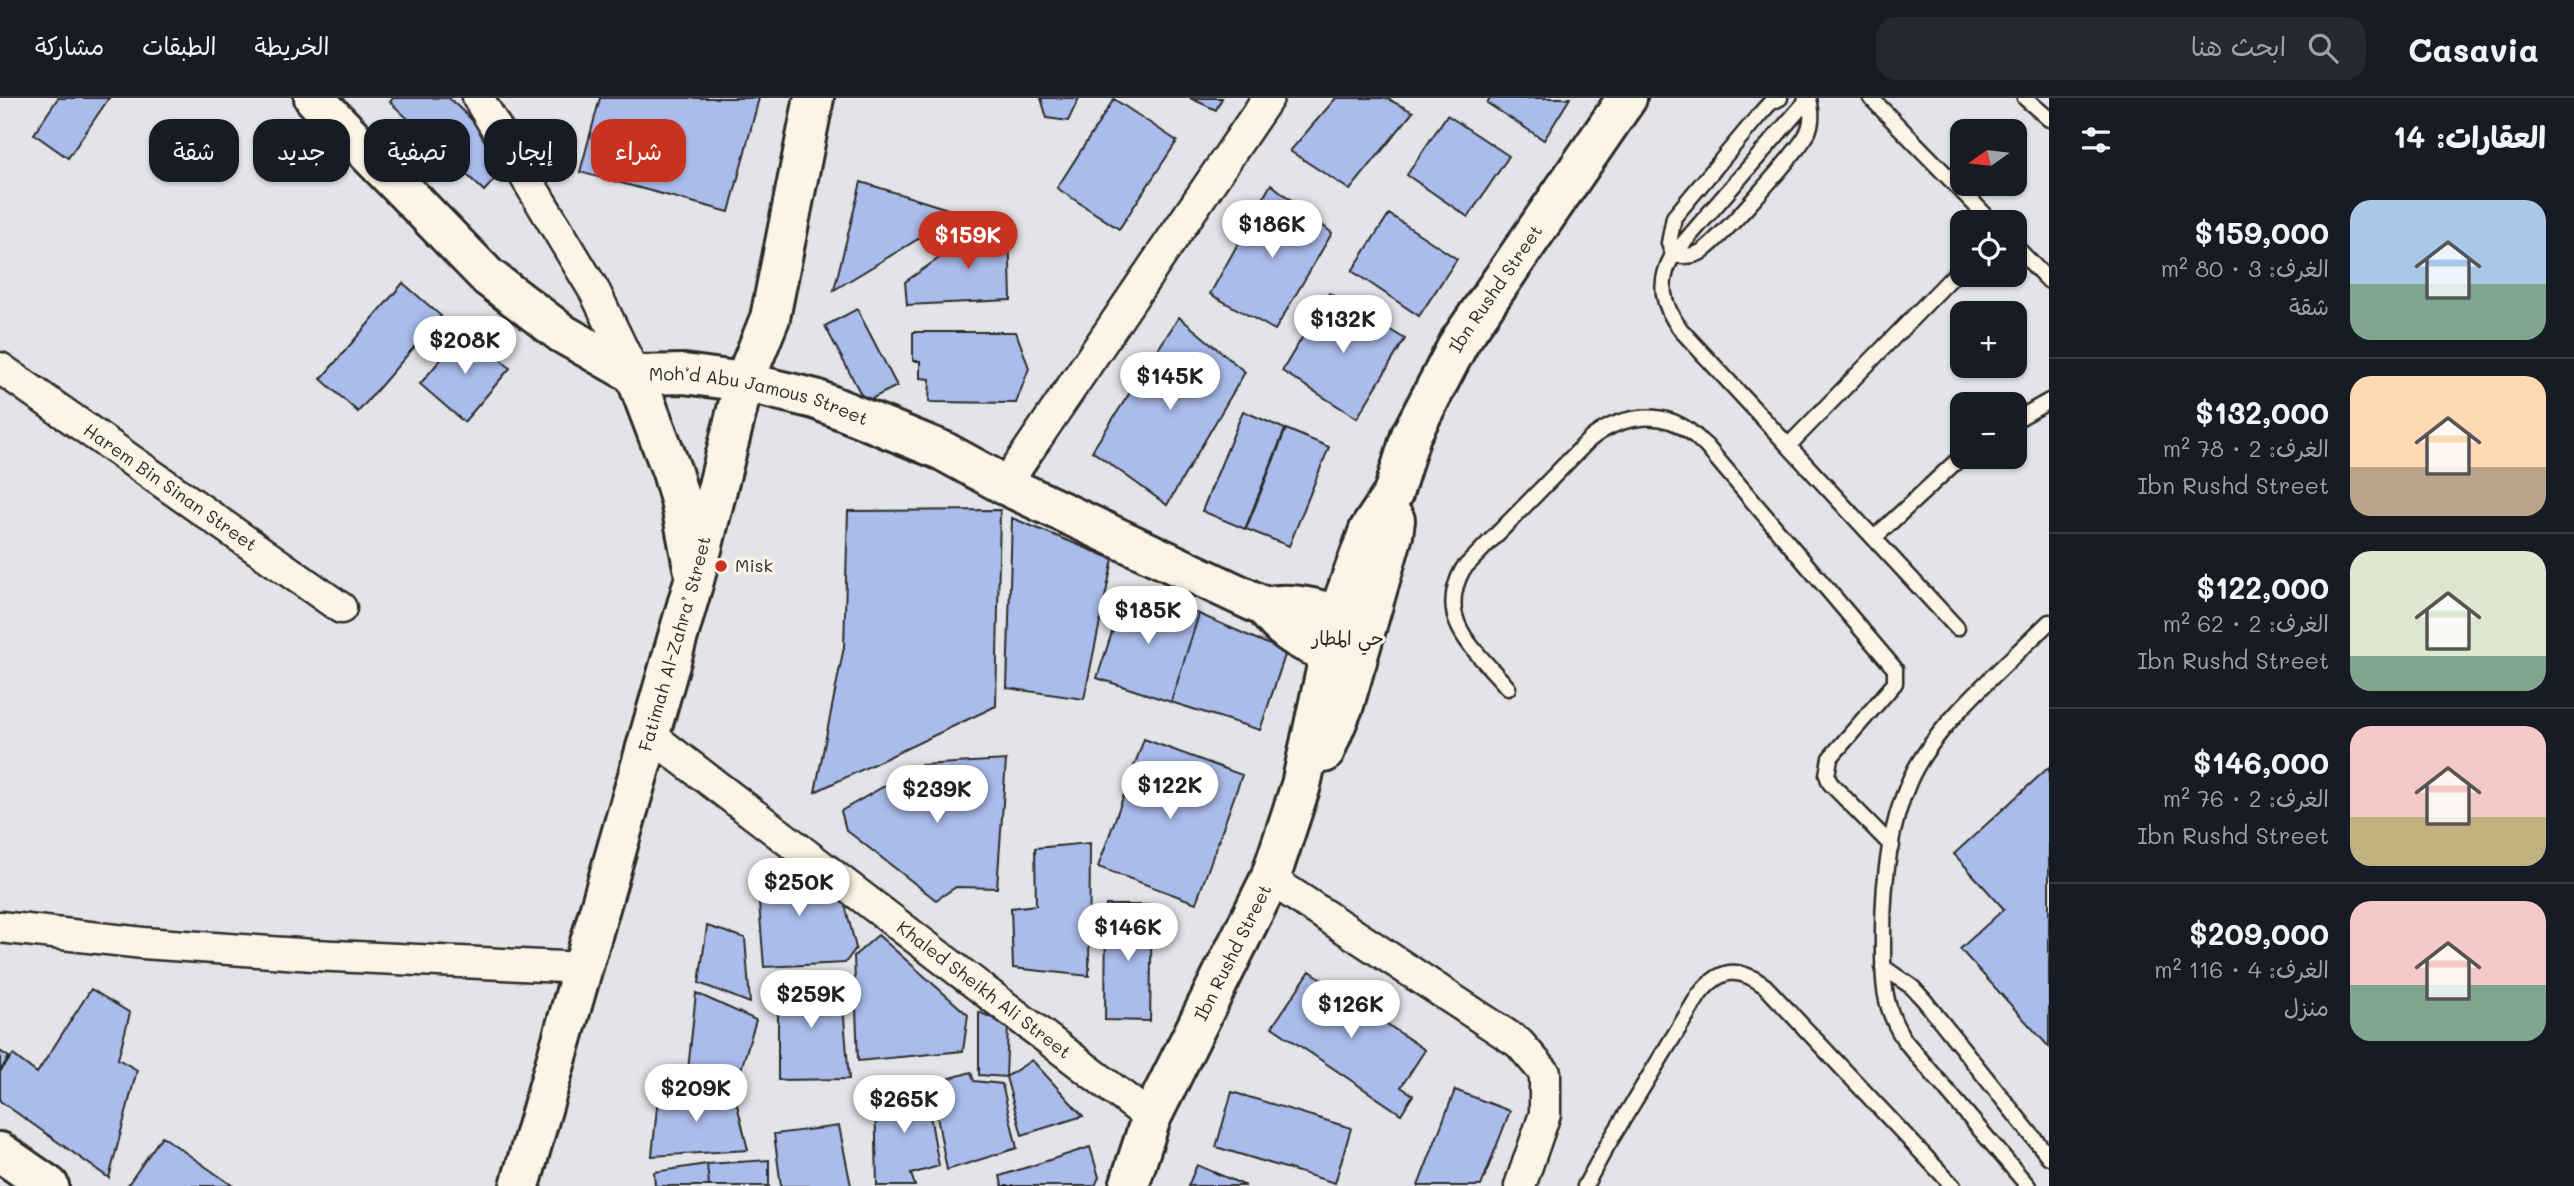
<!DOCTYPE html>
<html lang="ar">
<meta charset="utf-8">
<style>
body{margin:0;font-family:Mali,"Playpen Sans Arabic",sans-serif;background:#242831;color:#f1f3f6;direction:rtl;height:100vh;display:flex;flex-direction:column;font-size:26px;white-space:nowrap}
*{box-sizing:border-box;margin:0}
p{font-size:23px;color:#9ea1a6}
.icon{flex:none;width:38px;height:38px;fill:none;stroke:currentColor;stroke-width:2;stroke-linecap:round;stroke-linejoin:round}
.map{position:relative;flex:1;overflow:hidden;direction:ltr}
.details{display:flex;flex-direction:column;background:#171b24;width:525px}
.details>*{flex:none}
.hud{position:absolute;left:21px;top:21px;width:665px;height:63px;direction:rtl;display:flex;gap:14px}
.needle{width:46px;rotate:256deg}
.fabs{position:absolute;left:1950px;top:21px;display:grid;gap:14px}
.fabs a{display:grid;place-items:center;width:77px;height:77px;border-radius:14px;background:#171b24;box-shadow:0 2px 5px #0004;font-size:35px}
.price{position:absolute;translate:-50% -60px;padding:0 16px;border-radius:24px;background:#fff;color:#222;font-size:23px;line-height:46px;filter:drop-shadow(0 2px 4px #0008)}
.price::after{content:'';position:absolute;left:50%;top:42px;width:21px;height:16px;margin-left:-10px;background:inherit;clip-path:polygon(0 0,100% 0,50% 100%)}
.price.active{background:#c8321e;color:#fff}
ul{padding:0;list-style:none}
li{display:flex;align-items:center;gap:21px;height:175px;padding:0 28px}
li+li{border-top:2px solid #363941}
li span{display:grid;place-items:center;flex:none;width:196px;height:140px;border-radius:21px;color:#555}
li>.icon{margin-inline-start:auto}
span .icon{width:84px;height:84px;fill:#fffc;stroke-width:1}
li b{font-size:30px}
h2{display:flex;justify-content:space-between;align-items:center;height:84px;padding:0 28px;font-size:30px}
.tag{padding:0 24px;border-radius:21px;background:#171b24;box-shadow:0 2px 5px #0004;font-size:24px;line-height:63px}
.tag.active{background:#c8321e;color:#fff}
header{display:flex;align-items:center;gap:42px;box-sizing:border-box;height:98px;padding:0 35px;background:#171b24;border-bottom:2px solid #363941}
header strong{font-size:33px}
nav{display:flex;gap:38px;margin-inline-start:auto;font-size:24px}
.search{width:490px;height:63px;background:#242831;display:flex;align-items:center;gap:18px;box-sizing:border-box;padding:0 24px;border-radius:21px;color:#9ea1a6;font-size:26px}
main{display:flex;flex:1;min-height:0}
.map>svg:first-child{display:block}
.building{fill:#aabceb;stroke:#2b2b2b;stroke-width:2}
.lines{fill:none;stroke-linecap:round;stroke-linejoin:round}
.lane-casing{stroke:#2b2b2b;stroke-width:19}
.street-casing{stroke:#2b2b2b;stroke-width:35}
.secondary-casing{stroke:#2b2b2b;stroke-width:44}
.primary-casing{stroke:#2b2b2b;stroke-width:44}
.lane{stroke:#fcf5e5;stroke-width:14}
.street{stroke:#fcf5e5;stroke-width:30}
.secondary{stroke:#fcf5e5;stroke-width:38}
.primary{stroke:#fcf5e5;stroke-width:38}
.poi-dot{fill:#c8321e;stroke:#fcf5e5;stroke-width:2.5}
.labels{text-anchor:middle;stroke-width:6;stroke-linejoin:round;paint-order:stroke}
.street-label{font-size:18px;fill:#2b2b2b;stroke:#fcf5e5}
.poi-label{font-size:18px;fill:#2b2b2b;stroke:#fcf5e5;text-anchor:start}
.neighbourhood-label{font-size:19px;fill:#2b2b2b;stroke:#fcf5e5}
</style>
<header>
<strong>Casavia</strong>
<div class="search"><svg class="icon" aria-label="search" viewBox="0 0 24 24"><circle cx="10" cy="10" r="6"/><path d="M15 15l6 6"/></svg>ابحث هنا</div>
<nav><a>الخريطة</a><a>الطبقات</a><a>مشاركة</a></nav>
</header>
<main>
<section class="details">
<h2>العقارات: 14<svg class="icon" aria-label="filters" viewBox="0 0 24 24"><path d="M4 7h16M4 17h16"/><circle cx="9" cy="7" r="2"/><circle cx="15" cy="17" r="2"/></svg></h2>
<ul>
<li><span style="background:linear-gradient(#a9c7e8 60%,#7fa58c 0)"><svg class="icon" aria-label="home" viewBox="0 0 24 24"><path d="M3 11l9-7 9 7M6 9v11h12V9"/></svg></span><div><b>$159,000</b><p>الغرف: 3 · 80 m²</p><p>شقة</p></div></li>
<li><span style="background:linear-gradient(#ffd9b3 65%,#b9a48a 0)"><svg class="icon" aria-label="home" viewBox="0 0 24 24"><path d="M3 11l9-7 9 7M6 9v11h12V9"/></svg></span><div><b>$132,000</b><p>الغرف: 2 · 78 m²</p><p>Ibn Rushd Street</p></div></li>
<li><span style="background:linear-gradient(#dfe7d0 75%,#7fa58c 0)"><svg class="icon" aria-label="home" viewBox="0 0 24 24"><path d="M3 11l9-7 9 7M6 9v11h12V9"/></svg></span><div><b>$122,000</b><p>الغرف: 2 · 62 m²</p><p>Ibn Rushd Street</p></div></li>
<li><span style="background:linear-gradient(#f6c9c9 65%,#c2b280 0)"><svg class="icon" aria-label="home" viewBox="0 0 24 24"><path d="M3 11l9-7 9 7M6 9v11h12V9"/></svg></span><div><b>$146,000</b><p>الغرف: 2 · 76 m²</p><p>Ibn Rushd Street</p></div></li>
<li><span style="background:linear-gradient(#f6c9c9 60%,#7fa58c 0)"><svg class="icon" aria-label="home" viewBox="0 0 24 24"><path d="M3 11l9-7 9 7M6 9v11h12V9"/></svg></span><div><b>$209,000</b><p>الغرف: 4 · 116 m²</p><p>منزل</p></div></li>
</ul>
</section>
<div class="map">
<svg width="2049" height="1088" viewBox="0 0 2049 1088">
<rect width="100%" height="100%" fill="#e3e4e7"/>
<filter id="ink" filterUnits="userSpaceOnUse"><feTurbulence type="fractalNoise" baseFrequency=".0143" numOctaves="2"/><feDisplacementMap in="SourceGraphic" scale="14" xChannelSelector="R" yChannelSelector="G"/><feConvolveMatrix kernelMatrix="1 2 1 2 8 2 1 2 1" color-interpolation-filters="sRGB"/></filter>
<g filter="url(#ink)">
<path class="building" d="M58,0h51l-41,60 -34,-24z
M393,0h56l64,61 -29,32 -94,-89z
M600,0h159l-30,114 -149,-40z
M1041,0h38l-11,23 -21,-3z
M1190,0h32l-6,12z
M1336,0h50l27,14 -63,78 -60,-39z
M1490,0h80l-26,42 -57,-37z
M1114,1l63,42 -58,88 -62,-41z
M1447,17l62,41 -41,61 -61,-42z
M861,84l100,31 -127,77z
M1271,86l61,49 -57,97 -65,-36z
M1389,116l68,45 -38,57 -67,-45z
M1000,117l9,10 2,75 -104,5 -2,-23z
M403,185l38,33 -83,96 -37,-33z
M1329,195l76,46 -48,79 -75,-47z
M857,211l40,77 -32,16 -40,-76z
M1179,219l66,55 -78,133 -75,-54z
M466,232l44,38 -46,54 -44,-38z
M913,234h103l13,36 -13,35 -87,-1 1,-23 -10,-1v-17h-7z
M1243,313l42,18 -40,100 -43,-18z
M1286,331l43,18 -40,99 -43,-17z
M1000,412l-4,196 -181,86 29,-145 4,-136z
M1012,420l101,41 -29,140 -77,-11z
M1126,492l73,24 -28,88 -74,-24z
M1199,516l87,38 -26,78 -89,-28z
M1144,641l98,36 -46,128 -98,-36z
M1006,662l-9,128 -41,-1 -20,13 -90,-70 -5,-19 80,-46z
M2049,669v280l-89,-98 44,-40 -50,-55z
M1090,745l-1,133 -76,-8 -2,-60 25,-3 -1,-57z
M789,758l22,7v39l33,-1 12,47 -11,15 -81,4 -8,-103z
M1106,807h46l-2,116 -45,-1z
M707,828l38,12 5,65 -51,-20z
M878,837l90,80 -5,36 -105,10 -4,-105z
M1310,873l115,79 -24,37 12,8 -12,19 -129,-87z
M778,879l63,4 8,98 -71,1z
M91,891l39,24 -12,46 19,11 -28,108 -109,-77v-29l13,-17 24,18z
M696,895l60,27 -20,66 -49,-6z
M979,914l29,13 -2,52 -27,-2z
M0,953l9,6 -9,14z
M1032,962l51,56 -61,19 -16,-58z
M971,974l3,9 28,3 15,64 -70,22 -16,-86z
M924,983l15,85 -28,8 4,12h-38l-2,-94z
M685,985l10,19 40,-6 13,54 -96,6 7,-68z
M1455,992l55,21 -29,75h-63z
M1232,994l119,36 -16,55 -119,-36z
M839,1028l12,60h-70l-7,-52z
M162,1038l71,50h-106z
M1090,1049l9,30 -4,9h-93l-2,-10z
M769,1062v26h-60l-2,-22z
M707,1066l2,22h-54l-1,-14z
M1197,1067l49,21h-58z"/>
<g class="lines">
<g class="lane-casing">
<path id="lane" d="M1780,0l-10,5 -10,11 -86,103 -5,26 4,12c9,1 18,2 26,-2 16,-7 96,-99 107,-117 7,-13 6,-24 3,-37l-3,-1
M1809,0l-136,157c-16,28 -11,50 8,75l276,298
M1871,0l121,124
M2025,0l24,21
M2014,147l35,36
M2014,323l35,-20
M1789,347l173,-178
M1874,440l88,-82
M1508,590c-32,-38 -74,-67 -45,-119l126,-129c28,-23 69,-32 100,-9 6,4 11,10 17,15l189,223v14l-65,75 -3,17 3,8 62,63
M1883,869l29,20 12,13 125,157
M1585,1088l23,-42 91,-149c21,-27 39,-29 66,-9l188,200
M2028,1088l-123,-145c-24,-36 -22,-65 -22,-107 0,-49 6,-106 26,-152 23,-55 97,-117 140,-160"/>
</g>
<g class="street-casing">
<g id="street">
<path d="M478,0l117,194 40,83"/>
<path id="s1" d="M0,270l341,240"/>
<path d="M1005,387l263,-387"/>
<path id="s2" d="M650,637l501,383"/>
<path d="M1270,781l249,164 26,30v41l-25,72"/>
<path d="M0,829l143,16 170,12 271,13"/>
</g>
</g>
<g class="secondary-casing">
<g id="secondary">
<path id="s3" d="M314,0l174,179 75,57 72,41 49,-1 60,8 71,17 128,52 62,34 260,122c22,33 54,43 92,54"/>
<path d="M635,277l37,97 8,28 13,67"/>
<path d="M1265,509c31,-8 66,6 96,17"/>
<path d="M1324,655l20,-48 49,-170 2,-15"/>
<path id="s4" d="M520,1088l175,-609 49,-195 26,-64 44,-220"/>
<path id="s5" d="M1129,1088l22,-68 119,-239 31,-94 37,-170 31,-85 24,-36 18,-59 49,-94 167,-243"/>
</g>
</g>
<g class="primary-casing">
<path id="primary" d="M0,1054l49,34"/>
</g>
<use href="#lane" class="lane"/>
<use href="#street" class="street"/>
<use href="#secondary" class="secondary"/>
<use href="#primary" class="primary"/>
</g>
</g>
<circle class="poi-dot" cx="721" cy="468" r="7"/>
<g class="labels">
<g class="street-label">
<text dy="6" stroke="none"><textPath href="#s5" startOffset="976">Ibn Rushd Street</textPath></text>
<text dy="6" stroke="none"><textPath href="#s3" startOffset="553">Moh’d Abu Jamous Street</textPath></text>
<text dy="6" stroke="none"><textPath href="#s1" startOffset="208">Harem Bin Sinan Street</textPath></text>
<text dy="6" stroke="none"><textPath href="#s4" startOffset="564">Fatimah Al-Zahra’ Street</textPath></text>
<text dy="6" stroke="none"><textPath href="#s5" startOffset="256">Ibn Rushd Street</textPath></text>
<text dy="6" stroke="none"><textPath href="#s2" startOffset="420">Khaled Sheikh Ali Street</textPath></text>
</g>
<g class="poi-label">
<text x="735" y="474">Misk</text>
</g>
<g class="neighbourhood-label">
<text x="1348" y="547">حي المطار</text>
</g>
</g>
</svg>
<div class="fabs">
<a><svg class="needle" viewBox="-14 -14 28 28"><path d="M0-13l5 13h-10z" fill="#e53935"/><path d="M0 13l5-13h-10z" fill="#9ea1a6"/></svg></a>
<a><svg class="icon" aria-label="locate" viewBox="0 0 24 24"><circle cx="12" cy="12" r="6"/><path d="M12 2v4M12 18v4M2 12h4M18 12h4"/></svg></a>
<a>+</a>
<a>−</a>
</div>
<b class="price" style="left:1272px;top:162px">$186K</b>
<b class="price active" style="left:968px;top:173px">$159K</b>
<b class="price" style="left:1343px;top:257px">$132K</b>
<b class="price" style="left:465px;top:278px">$208K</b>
<b class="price" style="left:1170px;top:314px">$145K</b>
<b class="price" style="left:1148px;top:548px">$185K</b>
<b class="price" style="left:1170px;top:723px">$122K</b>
<b class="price" style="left:937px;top:727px">$239K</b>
<b class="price" style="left:799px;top:820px">$250K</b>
<b class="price" style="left:1128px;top:865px">$146K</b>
<b class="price" style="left:811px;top:932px">$259K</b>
<b class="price" style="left:1351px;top:942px">$126K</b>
<b class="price" style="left:696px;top:1026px">$209K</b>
<b class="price" style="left:904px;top:1037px">$265K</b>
<div class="hud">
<a class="tag active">شراء</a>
<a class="tag">إيجار</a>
<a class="tag">تصفية</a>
<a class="tag">جديد</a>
<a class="tag">شقة</a>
</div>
</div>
</main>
